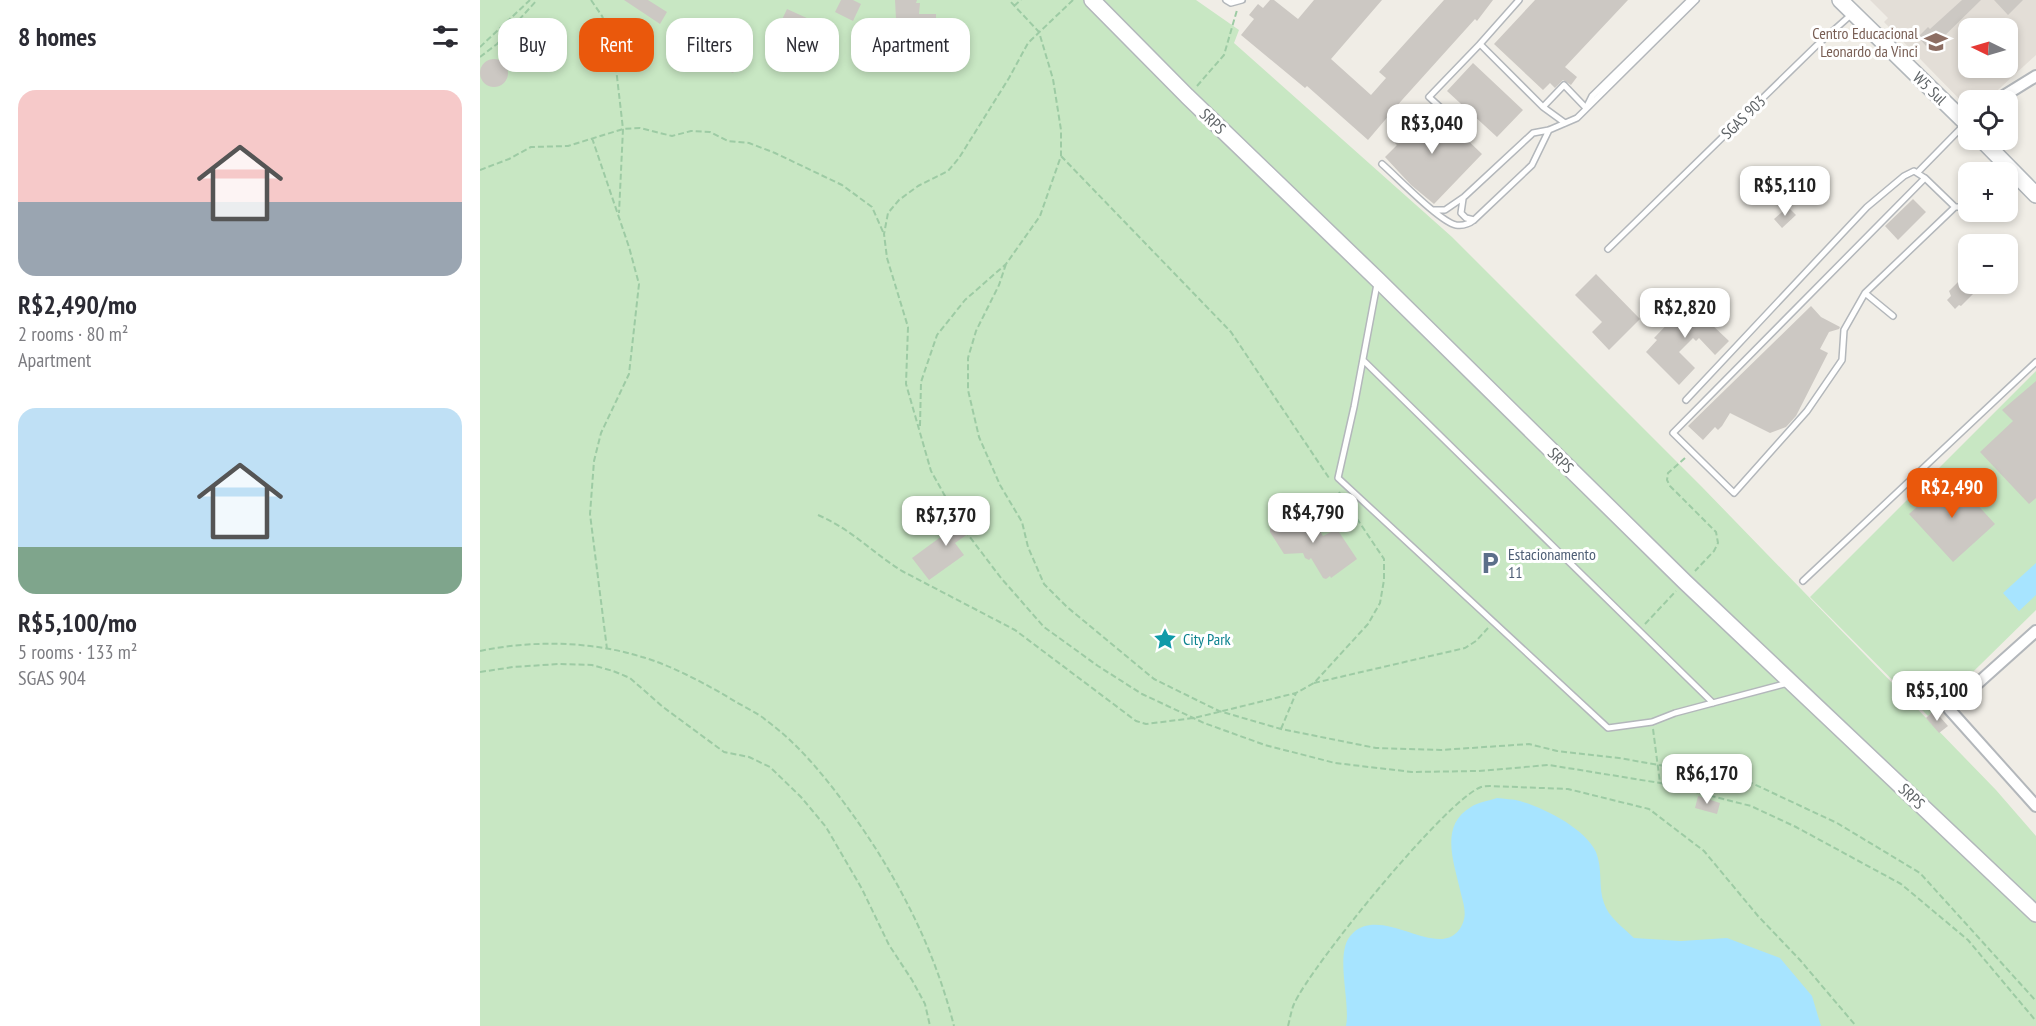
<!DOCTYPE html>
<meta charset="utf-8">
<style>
body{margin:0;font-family:"PT Sans Narrow",sans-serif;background:#f7f7f7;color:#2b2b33;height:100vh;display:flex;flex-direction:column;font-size:22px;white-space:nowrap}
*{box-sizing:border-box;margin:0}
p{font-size:20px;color:#7c7c81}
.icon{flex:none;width:33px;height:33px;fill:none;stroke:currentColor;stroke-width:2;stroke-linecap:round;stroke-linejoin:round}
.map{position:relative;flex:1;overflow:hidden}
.panel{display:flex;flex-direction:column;background:#fff;width:480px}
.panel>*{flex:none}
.top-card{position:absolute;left:18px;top:18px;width:570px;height:54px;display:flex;gap:12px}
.needle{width:39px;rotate:275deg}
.tools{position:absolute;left:1478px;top:18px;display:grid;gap:12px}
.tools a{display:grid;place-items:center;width:60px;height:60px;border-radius:12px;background:#fff;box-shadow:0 3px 9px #0003;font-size:30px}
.price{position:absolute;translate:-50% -51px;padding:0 14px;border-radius:12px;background:#fff;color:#222;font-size:20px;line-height:39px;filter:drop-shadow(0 2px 3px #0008)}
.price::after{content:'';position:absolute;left:50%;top:36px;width:18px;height:14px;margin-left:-9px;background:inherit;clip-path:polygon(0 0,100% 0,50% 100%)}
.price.active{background:#ea580c;color:#fff}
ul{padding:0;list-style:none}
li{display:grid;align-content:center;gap:12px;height:318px;padding:0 18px}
li span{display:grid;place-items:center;height:186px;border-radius:18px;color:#555}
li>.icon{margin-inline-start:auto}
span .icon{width:108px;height:108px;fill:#fffc;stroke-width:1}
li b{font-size:26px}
h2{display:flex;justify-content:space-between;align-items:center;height:72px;padding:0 18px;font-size:26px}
.chip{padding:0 21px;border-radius:18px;background:#fff;box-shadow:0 3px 9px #0003;font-size:21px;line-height:54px}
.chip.active{background:#ea580c;color:#fff}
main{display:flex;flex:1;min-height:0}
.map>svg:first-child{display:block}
.education{fill:#e3ded7;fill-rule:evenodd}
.green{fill:#c8e7c3}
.water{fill:#a7e4ff}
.building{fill:#ccc8c3}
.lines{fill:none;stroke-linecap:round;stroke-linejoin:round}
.lane-casing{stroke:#b3b7bb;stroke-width:8}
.street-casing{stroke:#b3b7bb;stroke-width:14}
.secondary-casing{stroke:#b2b7bb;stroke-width:18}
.path{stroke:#9dcba4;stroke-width:2;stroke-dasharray:6 3;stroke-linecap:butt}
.lane{stroke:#fff;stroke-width:5}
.street{stroke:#fff;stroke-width:10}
.secondary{stroke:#fff;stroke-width:15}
.labels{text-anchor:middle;stroke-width:6;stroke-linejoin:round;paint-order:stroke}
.education-label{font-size:16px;fill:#785e54;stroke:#fff;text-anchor:end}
.street-label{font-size:16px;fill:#5e6366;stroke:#fff}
.service-label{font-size:16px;fill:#4e5e75;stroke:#fff;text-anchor:start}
.culture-label{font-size:16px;fill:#0d838f;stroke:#fff;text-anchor:start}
</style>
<main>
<section class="panel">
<h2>8 homes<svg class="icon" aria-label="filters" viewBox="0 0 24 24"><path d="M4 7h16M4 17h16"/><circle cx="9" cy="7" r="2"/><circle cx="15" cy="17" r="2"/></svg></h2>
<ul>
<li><span style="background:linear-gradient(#f6c9c9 60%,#9aa5b1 0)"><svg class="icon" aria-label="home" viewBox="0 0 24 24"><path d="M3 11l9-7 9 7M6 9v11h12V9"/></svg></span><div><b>R$2,490/mo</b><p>2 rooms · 80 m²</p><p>Apartment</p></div></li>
<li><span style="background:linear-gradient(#bfe0f5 75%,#7fa58c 0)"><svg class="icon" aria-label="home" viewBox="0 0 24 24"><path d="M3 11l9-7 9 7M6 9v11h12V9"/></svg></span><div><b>R$5,100/mo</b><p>5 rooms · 133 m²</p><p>SGAS 904</p></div></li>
</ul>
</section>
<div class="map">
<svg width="1556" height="1026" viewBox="0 0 1556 1026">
<rect width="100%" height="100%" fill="#f0ede6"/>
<path class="education" d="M1390,0h166v55l-49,45h-19v8l-84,-86 4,-4zM1488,28h39v40h-39z"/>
<path class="green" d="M0,0h716l43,30 -5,13 218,194 250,250 294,303 40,46v190h-1556z
M1556,371v239l-108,106 -118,-119z"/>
<path class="water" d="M1556,563v32l-17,16 -16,-18z
M1017,798c7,1 16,1 23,3 24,7 65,27 76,51 7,17 2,35 8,51 4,14 20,25 30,35l47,3 46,-3 53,20 32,38 9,30h-475c5,-25 -13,-76 7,-93 31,-29 89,32 109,-8 5,-10 2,-20 -1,-31 -6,-29 -23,-68 10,-87 7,-5 18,-6 26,-9z"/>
<path class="building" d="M144,0h24l19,12 -7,12z
M361,0h12l8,4 -8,17 -18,-9z
M415,0h22l-1,3h4l-1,11h17v19h-23v4l-16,1z
M790,0h4l24,19 16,-19h68l-51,59 40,36 15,-17 -7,-6 65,-72h49l-16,21 -2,-2 -73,81 -34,40 -61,-54 -2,2 -64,-53 13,-16 -5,-4 9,-11 5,4z
M1055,0h93l-63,67 12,10 -6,8 -8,-5 -8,8 -5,-5 -7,7 -49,-46z
M1482,0h19l-49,48 -4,-5 -2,3 -8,-9 10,-10 2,2z
M1514,0h29l-15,15z
M307,9l22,10 -10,23 4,1 -7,16 -27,-12z
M204,18l15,7 -10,25 -15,-7z
M240,46l21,11 -8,16 -21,-10z
M0 73a14 14 0 1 1 28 0a14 14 0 1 1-28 0Z
M993,63l50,47 -26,27 -50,-46z
M953,107l49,47 -48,50 -23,-19 -26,-28 12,-12 -3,-3 15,-15 9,-10 3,3z
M1433,199l13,13 -28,28 -13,-14z
M1308,207l8,8 -14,13 -8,-9z
M1116,274l44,45 -31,31 -17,-18 10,-10 -27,-27z
M1488,277v7h15l-22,22 -2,-1 -4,4 -8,-9 4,-4 -2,-5 11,-11 2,2z
M1215,296l20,20 -6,6 20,19 -14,14 -16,-17 -3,3 -3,-3 -14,14 16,16 -16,17 -33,-33 11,-12 -3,-2 24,-25 -3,-3 9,-9 3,3z
M1331,306l10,11 19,10 -1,2 -10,3 -9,17 8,4 -32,63 -10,11 -16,6 -40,-20 -8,13 -4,4 -3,-3 -12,13 -15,-14z
M1556,381v117l-7,6 -49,-52 33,-31 -11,-11z
M1471,476l44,48 -42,38 -44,-48z
M487,507l12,19 -24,17 9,12 -35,25 -17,-22 49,-36 -5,-8z
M824,507l19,29 14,-7 20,30 -26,19 -1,-2 -4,3 -3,-1 -12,-20 -2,2 -4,-2 -2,-5 -19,1 -14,-22v-4z
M1454,710l14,16 -9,7 -13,-15z
M1218,796l22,7 -3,11 -22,-6z"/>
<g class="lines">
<g class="lane-casing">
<path id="lane" d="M746,0l5,3 11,-3
M1039,0l-39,44 63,63 21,-22 22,23
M1108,104l4,-8 98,-96
M1063,107l22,16
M986,131l-37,-34 51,-53
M902,164c15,13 58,58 74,61 7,1 13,-1 18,-5l58,-55 17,-35
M1438,172l47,-48
M983,199l-2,14 5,5 8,2
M1475,207l-90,86 -21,37 -2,30 -35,51 -73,82 -61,-60 252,-255 30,29h13
M953,210h12l19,-13 69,-64 16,-3 28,-12 119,-118
M1128,249l208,-203 37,-33
M897,284l-23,123 -16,71 270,250 44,-6 23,-9 113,-30
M1385,293l28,23
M883,360l350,343
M1206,400l181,-193 37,-31 10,-5 11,7
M1323,581l233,-219"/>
</g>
<g class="street-casing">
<path id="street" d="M1522,97l34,-21
M1556,631l-87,78 87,97"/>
</g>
<g class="secondary-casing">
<path id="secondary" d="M612,0l95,96 191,184 307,302 351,332
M1360,0l128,125
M1502,140l54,55"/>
</g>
<path class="path" d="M111,0l11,16 11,26 10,87 -4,84
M593,0l-45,43 -19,35 -50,80 -11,13 -30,15 -19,14 -11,13 -4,21 3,24 21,69 -2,57 25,87 32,57 38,50 43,49 54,39 44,28 62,29 61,22 70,18 77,9 66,-1 71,-6 111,18 91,23 45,21 105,57 67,56 68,81
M534,6l7,-6
M0,47l50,-47
M0,57l17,-13 40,-44
M717,86l27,-31 13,-45
M112,138l37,109 10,37 -10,90 -28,59 -7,28 -4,53 17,135
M581,156l170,176 98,146
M0,170l29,-11 22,-12 37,-1 55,-17 17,-1 32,8 19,-5 19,1 18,9 21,2 26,10 67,32 30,22 12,27
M526,264l-7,21 -23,46 -8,27v32l11,47 21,48 22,37 6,25 16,37 23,23 87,72 65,32 62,18 95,19 65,2 88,-6 28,7 62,7 74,13 24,2 26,6 94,44 83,50 116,128
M440,426l1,-44 16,-47 28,-35 41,-36 34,-48 21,-60v-26l-8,-51 -14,-47 -30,-32
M1205,458l-17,15 -1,7 3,6 46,46 2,11 -4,8 -19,20
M338,515c33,14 55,38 84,56l113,59 121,91 10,3 48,-6 102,-25 18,-10 54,-59 12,-21 4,-23v-21l-45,-67
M1165,624l31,-33
M0,651c52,-11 111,-10 162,6 29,8 68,29 94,45 10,6 22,11 31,19 30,22 53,50 75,79 51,68 91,143 112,226
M0,672l33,-5 45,-3 34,1 21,6 17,7 33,29 61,45 25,5 21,10 31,30 25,30 36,62 27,56 23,35 13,24 5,22
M834,683l151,-35 11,-7 12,-13
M801,729l15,-36
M1173,729l7,54
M808,1026c2,-7 3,-15 6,-22 17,-38 152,-204 187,-217 3,-1 6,-1 9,-1l78,3 81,20 55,42 54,65 42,44 56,66"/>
<use href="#lane" class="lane"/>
<use href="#street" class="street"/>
<use href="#secondary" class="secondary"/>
</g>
<defs>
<g id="school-bare" transform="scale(1.8)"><path d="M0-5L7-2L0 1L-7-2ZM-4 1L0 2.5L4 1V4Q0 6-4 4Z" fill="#8d6e63" stroke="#fff" stroke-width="2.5" paint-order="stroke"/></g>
<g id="parking-bare" transform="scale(1.8)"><path d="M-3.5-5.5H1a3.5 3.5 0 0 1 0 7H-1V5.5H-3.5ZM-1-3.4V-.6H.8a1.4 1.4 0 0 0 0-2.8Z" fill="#5c6f8a" stroke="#fff" stroke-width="2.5" paint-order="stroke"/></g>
<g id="sight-bare" transform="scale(1.8)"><path d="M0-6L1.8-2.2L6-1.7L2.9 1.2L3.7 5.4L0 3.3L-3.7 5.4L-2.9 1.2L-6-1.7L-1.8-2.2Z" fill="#0f9aa8" stroke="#fff" stroke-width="2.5" paint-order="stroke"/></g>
</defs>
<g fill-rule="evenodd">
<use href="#school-bare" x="1456" y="42"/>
<use href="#parking-bare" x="1010" y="563"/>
<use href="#sight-bare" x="685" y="639"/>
</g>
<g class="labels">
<g class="education-label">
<text x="1438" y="39">Centro Educacional<tspan x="1438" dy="18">Leonardo da Vinci</tspan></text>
</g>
<g class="street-label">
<text transform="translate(1450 88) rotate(44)" y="6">W5 Sul</text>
<text transform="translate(1263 117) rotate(-44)" y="6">SGAS 903</text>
<text transform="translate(733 121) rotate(44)" y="6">SRPS</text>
<text transform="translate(1081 460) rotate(45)" y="6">SRPS</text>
<text transform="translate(1432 796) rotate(44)" y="6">SRPS</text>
</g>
<g class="service-label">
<text x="1028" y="560">Estacionamento<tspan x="1028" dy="18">11</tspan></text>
</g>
<g class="culture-label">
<text x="703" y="645">City Park</text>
</g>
</g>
</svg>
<div class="tools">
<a><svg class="needle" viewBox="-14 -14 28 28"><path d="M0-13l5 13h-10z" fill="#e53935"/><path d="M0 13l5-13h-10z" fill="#7c7c81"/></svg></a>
<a><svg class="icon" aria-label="locate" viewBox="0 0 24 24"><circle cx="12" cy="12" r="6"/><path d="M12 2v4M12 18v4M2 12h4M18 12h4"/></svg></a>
<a>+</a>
<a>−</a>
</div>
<b class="price" style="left:952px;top:155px">R$3,040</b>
<b class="price" style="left:1305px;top:217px">R$5,110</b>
<b class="price" style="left:1205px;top:339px">R$2,820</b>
<b class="price active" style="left:1472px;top:519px">R$2,490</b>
<b class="price" style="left:833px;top:544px">R$4,790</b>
<b class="price" style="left:466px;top:547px">R$7,370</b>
<b class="price" style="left:1457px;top:722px">R$5,100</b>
<b class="price" style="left:1227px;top:805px">R$6,170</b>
<div class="top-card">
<a class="chip">Buy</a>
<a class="chip active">Rent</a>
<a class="chip">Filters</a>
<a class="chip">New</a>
<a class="chip">Apartment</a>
</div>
</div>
</main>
